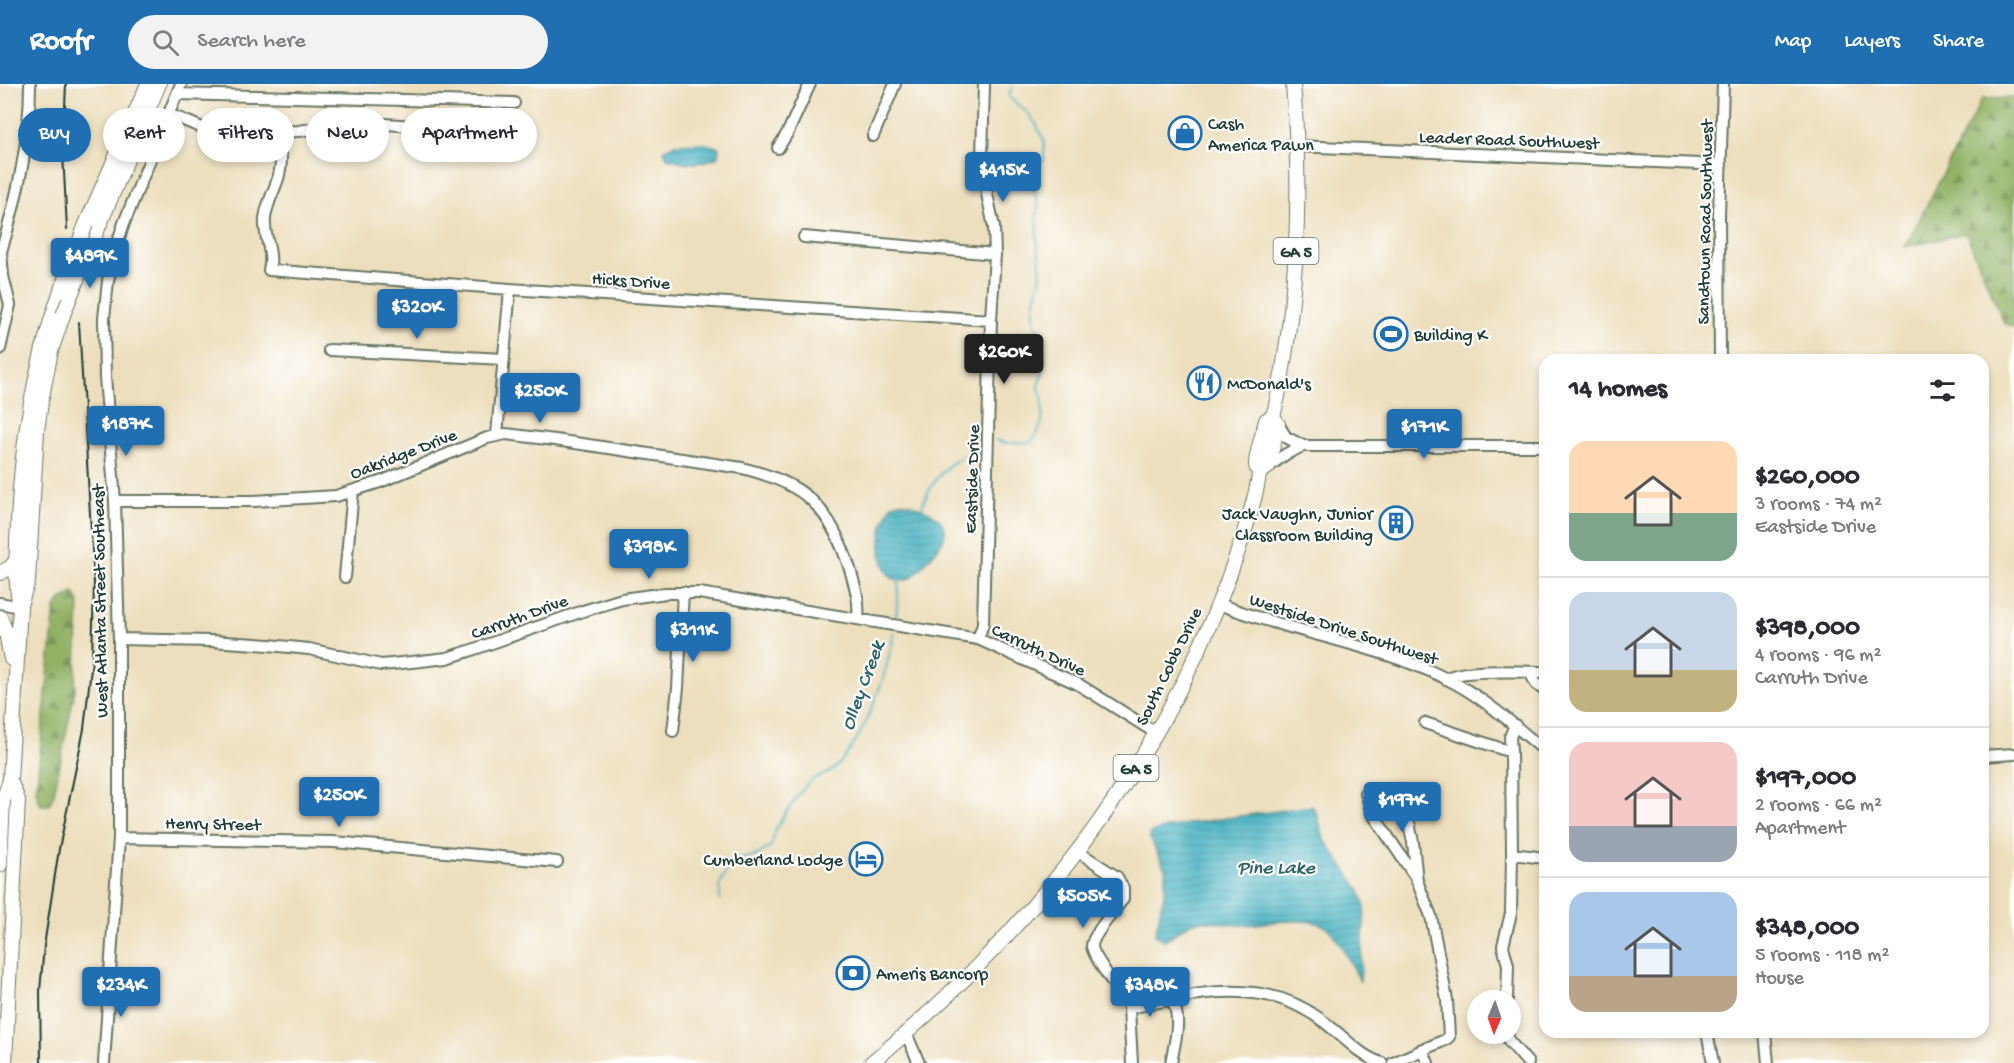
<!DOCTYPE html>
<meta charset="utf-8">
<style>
body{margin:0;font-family:"Gochi Hand",sans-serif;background:#f2f2f3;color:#2b2b33;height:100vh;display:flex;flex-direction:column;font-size:22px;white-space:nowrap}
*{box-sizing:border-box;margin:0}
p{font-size:20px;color:#7c7c81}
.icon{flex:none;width:33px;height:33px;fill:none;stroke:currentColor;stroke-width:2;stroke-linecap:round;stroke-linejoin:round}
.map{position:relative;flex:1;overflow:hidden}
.drawer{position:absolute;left:1539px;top:270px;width:450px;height:684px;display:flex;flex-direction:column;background:#fff;border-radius:18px;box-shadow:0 3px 9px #0003}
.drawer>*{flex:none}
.top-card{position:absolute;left:18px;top:24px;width:570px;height:54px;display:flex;gap:12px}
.needle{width:39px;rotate:182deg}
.fabs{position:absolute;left:1467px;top:906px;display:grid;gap:12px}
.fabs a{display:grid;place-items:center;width:54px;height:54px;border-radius:50%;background:#fff;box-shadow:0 3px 9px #0003;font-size:30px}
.price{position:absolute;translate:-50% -51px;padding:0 14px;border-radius:6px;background:#1f6fb2;color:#fff;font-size:20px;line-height:39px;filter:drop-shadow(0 2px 3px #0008)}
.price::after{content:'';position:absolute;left:50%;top:36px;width:18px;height:14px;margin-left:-9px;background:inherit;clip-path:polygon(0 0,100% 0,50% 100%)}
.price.current{background:#222;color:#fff}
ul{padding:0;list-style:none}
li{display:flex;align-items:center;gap:18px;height:150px;padding:0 30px}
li+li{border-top:2px solid #e1e1e2}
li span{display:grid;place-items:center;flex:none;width:168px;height:120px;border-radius:18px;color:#555}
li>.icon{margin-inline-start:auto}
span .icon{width:72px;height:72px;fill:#fffc;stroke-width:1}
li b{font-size:26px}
h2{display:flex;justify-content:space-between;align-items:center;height:72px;padding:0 30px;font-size:26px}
.tag{padding:0 21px;border-radius:27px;background:#fff;box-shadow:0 3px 9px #0003;font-size:21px;line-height:54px}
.tag.current{background:#1f6fb2;color:#fff}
header{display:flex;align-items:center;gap:36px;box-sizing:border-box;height:84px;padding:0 30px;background:#1f6fb2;color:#fff}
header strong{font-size:28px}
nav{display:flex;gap:33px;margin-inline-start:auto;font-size:21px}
.search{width:420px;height:54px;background:#f2f2f3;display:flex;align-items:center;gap:15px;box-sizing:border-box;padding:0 21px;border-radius:33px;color:#7c7c81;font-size:22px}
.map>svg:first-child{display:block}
.forest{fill:url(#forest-firs);stroke:#58784d;stroke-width:1.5}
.water{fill:url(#water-rules);stroke:#31767a;stroke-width:1.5}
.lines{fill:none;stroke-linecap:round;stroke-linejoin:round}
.stream{stroke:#43b0c0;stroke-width:2}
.minor-casing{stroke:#677664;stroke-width:14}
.major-casing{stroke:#677664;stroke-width:16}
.minor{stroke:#fff;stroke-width:10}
.major{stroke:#fff;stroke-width:14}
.rail{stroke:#1f3d34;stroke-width:2}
.major-bridge-casing{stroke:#677664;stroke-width:16;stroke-linecap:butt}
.major-bridge{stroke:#fff;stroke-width:14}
.labels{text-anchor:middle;stroke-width:4.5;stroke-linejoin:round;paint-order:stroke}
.shield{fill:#fff;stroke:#627771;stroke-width:1.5}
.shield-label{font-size:16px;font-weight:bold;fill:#1f3d34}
.poi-label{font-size:18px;fill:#1f3d34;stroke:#fff;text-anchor:start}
.street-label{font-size:18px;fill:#1f3d34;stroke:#fff}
.water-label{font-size:20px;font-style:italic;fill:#2c6565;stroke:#fff}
</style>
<header>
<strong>Roofr</strong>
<div class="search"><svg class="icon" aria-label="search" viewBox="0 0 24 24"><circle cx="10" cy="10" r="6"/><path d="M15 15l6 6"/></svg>Search here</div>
<nav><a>Map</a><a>Layers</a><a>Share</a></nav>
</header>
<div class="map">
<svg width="2014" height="979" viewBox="0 0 2014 979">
<defs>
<pattern id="forest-firs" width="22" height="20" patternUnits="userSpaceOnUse" patternTransform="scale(1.5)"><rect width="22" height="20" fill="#92b266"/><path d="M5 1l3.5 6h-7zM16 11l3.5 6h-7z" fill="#779255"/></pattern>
<pattern id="water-rules" width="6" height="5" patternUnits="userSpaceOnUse" patternTransform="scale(1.5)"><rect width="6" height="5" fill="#43b0c0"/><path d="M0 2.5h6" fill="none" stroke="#37909d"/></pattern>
</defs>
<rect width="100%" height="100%" fill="#fff"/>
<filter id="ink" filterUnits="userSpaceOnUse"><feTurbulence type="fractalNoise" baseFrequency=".0167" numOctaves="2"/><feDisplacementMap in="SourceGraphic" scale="12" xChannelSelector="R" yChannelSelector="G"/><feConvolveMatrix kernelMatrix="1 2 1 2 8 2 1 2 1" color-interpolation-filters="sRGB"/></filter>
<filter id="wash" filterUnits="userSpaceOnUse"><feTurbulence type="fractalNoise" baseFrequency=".008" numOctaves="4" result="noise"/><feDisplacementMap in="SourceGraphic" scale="24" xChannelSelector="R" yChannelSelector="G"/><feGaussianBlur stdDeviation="1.35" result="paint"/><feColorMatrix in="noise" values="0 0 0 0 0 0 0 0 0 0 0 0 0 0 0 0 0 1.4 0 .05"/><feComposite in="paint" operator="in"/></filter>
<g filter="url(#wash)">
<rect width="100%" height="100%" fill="#eddfbd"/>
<path class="forest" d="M2014,14v229l-10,-4 -38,-90 -61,14 77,-148z
M74,509l5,10 -4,86 -21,105 -5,11h-8l-5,-13 19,-184 6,-8z"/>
<path class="water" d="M702,59l17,4 -1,10c-21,9 -30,7 -51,1l-3,-8 11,-6z
M899,418c12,1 20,4 30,10 28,16 14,32 -3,50 -6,7 -12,16 -21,18 -25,5 -26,-34 -23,-50 1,-9 7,-18 10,-26z
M1312,722l5,7 7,26 36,51 5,18 -5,74c-5,-12 -24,-48 -34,-55 -17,-12 -67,-2 -87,-2 -11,0 -32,-6 -41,-4 -11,2 -22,12 -31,18l-4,1 -8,-5 10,-46v-20l-16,-33 1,-3 16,-5 32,-6z"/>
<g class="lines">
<path class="stream" d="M995,356l11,3 25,-1 6,-8 5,-12 1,-22 -4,-11v-7l4,-10 2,-17 -2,-13 -9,-21v-16l7,-30 -4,-38 1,-37 -11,-23 17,-18v-18l-8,-17 -9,-12 -15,-12 -3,-5 4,-11
M922,423c6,-20 22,-42 42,-51 6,-3 12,-5 18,-8
M896,534l3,-38
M720,816v-17l8,-15 9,-8 21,-5 13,-9c2,-5 3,-12 5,-17 6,-11 27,-43 36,-49 12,-8 15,-3 27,-16 27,-30 49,-92 55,-132"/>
</g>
</g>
<g filter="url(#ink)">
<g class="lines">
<g class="minor-casing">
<path id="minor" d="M177,10l337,9
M169,30l43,18 33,1 54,-2 55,-9 137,9
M873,52l22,-52
M1297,62l424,19
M778,64l10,-16 22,-48
M281,73c1,24 -13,39 -16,61 -2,18 9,34 4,52l241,19 481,31
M804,153l191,17
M0,171c17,-55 30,-113 30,-171
M0,265l10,-44 -7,-29 -2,-25
M329,266l175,9
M1720,276l-1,-145 4,-131
M1278,340l8,13 17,9
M497,350l13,-145
M1268,383l18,-13 17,-8h242
M115,417h139l82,-5 44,-14 107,-44 19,-4 49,6 187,28c64,16 87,38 108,101 5,18 10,32 8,50
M345,493l8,-86
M0,519l20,4
M1219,520c73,29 154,39 226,74 37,18 69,47 100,73
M119,555l92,2 58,4 40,4 72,16 31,-3 35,-4 22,-7 114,-40 39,-12 44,-6h33l279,46 100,45 78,49
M978,555l5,-15 8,-304 4,-66 -1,-27 -7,-33 -5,-36 2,-74
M1530,588l6,12 9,7
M1446,595c13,-11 79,-7 99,-7
M1425,639l86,29 -1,-15 5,-12
M673,647l5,-43 5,-96
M1983,672l31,-2
M1366,709l6,20 44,65
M119,754l215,4 223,20
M1077,767l40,26 6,11v11c-7,10 -31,36 -31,47 0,9 28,47 35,56l2,6 3,55
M1512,770l33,4
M1507,916l1,-35 -5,-19 8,-33 1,-59 -1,-102
M1129,924l40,-8 4,3c14,-9 33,-10 49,-11 44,-2 77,8 111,37 16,13 29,28 49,34
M1707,948l6,31
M1765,948l3,31
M906,949l13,30
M1507,950l2,7 19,22
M1422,965l6,14
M104,979l15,-225v-199l-4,-138 -10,-124 -1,-59 4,-37 7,-31 9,-27 57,-139
M1171,979c3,-18 11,-43 2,-60
M1393,979l52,-23 4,-3 -2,-37 -16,-84 -14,-35 -4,-39 -11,-52"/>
</g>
<g class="major-casing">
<path id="major" d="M86,140l62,-140
M88,168l71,-168
M1259,389l9,-6 10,-43 -5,-8
M0,489l11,-6 5,-7
M20,521l8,-24 9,-150 4,-29 10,-51 12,-36
M0,533l6,15 5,27
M0,781l3,-65 7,-20 10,-173c-6,-29 -3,-57 -2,-87 4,-81 16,-153 43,-230
M5,979l13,-263 -8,-20
M871,979c177,-145 311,-325 378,-546 3,-9 10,-36 10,-44 -1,-6 -3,-3 -3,-9 -1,-7 8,-34 10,-44l7,-4c8,-27 11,-54 15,-81 11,-84 12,-167 5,-251"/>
</g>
<use href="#minor" class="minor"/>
<use href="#major" class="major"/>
<path class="rail" d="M66,0l-3,69 4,76
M41,979l-1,-72 4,-45 15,-97 25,-120 8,-69 2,-76 -15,-262"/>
<g class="major-bridge-casing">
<path id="major-bridge" d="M61,206l25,-66
M63,231l25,-63"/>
</g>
<use href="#major-bridge" class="major-bridge"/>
</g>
</g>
<defs>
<g id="shop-ring" transform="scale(1.725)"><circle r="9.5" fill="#fff" stroke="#1f6fb2" stroke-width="1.5"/><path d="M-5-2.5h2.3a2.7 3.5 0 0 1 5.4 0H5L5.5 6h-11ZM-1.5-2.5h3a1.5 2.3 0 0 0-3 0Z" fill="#1f6fb2"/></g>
<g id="stadium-ring" transform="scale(1.725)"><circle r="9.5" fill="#fff" stroke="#1f6fb2" stroke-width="1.5"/><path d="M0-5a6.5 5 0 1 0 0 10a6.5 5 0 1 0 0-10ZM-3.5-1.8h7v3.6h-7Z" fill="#1f6fb2"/></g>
<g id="restaurant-ring" transform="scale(1.725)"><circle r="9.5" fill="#fff" stroke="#1f6fb2" stroke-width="1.5"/><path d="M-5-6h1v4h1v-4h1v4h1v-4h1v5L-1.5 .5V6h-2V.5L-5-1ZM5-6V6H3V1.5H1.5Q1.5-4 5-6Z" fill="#1f6fb2"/></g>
<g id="building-ring" transform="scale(1.725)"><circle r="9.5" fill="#fff" stroke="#1f6fb2" stroke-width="1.5"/><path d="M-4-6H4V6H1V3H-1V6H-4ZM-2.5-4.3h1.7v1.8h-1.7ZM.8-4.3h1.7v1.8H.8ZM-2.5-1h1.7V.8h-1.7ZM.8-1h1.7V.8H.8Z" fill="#1f6fb2"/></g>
<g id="hotel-ring" transform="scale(1.725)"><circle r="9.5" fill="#fff" stroke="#1f6fb2" stroke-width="1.5"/><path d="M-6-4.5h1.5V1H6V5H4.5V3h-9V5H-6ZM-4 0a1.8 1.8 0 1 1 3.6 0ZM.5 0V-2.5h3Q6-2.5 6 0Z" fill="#1f6fb2"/></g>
<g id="bank-ring" transform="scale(1.725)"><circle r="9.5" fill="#fff" stroke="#1f6fb2" stroke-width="1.5"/><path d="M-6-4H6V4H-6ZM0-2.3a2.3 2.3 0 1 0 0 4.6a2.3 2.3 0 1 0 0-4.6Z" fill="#1f6fb2"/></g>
</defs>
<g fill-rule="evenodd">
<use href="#shop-ring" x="1185" y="49"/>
<use href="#stadium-ring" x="1391" y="250"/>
<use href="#restaurant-ring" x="1204" y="299"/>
<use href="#building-ring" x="1396" y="439"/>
<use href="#hotel-ring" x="866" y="775"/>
<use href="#bank-ring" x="853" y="889"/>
</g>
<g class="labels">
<g class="shield">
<rect x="1273.5" y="154" width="45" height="26" rx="4.5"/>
<rect x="1113.5" y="671" width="45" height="26" rx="4.5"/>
</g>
<g class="shield-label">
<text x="1296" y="173">GA 5</text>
<text x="1136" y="690">GA 5</text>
</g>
<g class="poi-label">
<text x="1208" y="45">Cash<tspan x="1208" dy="21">America Pawn</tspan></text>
<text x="1414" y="256">Building K</text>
<text x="1227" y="305">McDonald's</text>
<text x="1373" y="435" text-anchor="end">Jack Vaughn, Junior<tspan x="1373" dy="21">Classroom Building</tspan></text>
<text x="843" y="781" text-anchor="end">Cumberland Lodge</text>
<text x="876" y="895">Ameris Bancorp</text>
</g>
<g class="street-label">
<text transform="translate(1509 55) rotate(2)" y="6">Leader Road Southwest</text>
<text transform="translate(1704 138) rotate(-89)" y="6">Sandtown Road Southwest</text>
<text transform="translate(631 196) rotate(4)" y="6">Hicks Drive</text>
<text transform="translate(403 369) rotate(-21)" y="6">Oakridge Drive</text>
<text transform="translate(971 395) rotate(-88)" y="6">Eastside Drive</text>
<text transform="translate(99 517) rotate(-91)" y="6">West Atlanta Street Southeast</text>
<text transform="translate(519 532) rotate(-20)" y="6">Carruth Drive</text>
<text transform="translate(1344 544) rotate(18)" y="6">Westside Drive Southwest</text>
<text transform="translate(1039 565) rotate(25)" y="6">Carruth Drive</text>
<text transform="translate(1168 582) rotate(-64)" y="6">South Cobb Drive</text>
<text transform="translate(213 739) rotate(1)" y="6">Henry Street</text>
</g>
<g class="water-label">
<text transform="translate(861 601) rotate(-70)" y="7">Olley Creek</text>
<text x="1276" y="789">Pine Lake</text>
</g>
</g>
</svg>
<div class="fabs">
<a><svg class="needle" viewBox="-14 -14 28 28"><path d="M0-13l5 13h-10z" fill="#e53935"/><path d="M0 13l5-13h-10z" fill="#7c7c81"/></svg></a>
</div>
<b class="price" style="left:1003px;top:119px">$415K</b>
<b class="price" style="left:90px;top:205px">$489K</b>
<b class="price" style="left:417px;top:256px">$320K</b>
<b class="price current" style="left:1004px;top:301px">$260K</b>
<b class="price" style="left:540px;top:340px">$250K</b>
<b class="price" style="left:126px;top:373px">$187K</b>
<b class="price" style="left:1424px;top:376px">$171K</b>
<b class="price" style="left:649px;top:496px">$398K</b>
<b class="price" style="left:693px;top:579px">$311K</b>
<b class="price" style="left:339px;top:744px">$250K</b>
<b class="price" style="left:1402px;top:749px">$197K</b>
<b class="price" style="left:1083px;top:845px">$505K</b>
<b class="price" style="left:121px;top:934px">$234K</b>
<b class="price" style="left:1150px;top:934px">$348K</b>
<div class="top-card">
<a class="tag current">Buy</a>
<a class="tag">Rent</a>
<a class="tag">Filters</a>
<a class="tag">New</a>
<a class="tag">Apartment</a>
</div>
<section class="drawer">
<h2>14 homes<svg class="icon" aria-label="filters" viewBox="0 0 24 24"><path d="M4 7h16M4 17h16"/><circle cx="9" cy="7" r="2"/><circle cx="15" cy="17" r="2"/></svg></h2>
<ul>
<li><span style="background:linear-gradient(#ffd9b3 60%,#7fa58c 0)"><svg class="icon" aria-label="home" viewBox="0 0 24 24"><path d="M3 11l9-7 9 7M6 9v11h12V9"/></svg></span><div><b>$260,000</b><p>3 rooms · 74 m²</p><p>Eastside Drive</p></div></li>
<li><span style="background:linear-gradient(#c9d6e8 65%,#c2b280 0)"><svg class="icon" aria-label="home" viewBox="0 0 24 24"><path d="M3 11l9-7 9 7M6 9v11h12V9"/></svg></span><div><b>$398,000</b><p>4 rooms · 96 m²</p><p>Carruth Drive</p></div></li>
<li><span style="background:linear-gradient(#f6c9c9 70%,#9aa5b1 0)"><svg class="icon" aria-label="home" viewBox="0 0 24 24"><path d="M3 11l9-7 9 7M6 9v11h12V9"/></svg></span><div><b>$197,000</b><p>2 rooms · 66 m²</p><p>Apartment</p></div></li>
<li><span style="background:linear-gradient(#a9c7e8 70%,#b9a48a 0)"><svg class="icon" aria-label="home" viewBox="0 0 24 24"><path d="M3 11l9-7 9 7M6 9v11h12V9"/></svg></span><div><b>$348,000</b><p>5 rooms · 118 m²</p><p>House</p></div></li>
</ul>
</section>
</div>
